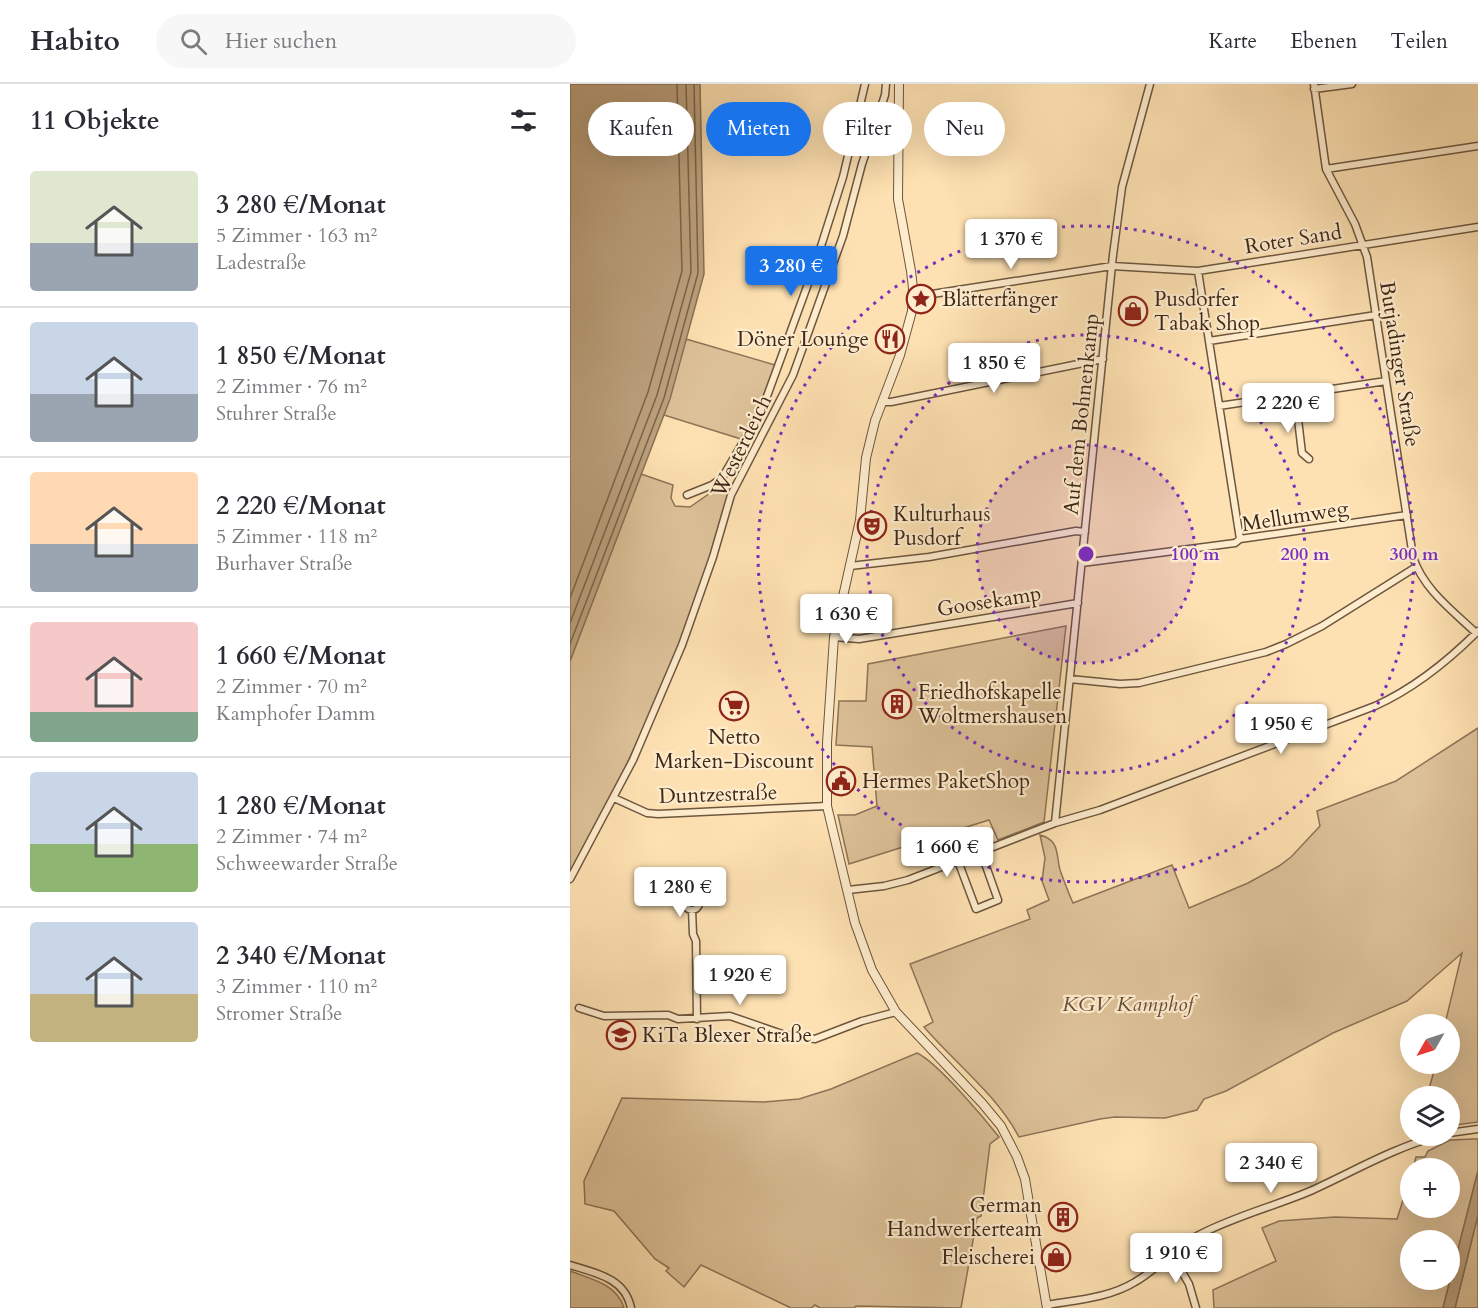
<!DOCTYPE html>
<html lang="de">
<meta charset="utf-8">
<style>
body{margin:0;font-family:Cardo,serif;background:#f7f7f7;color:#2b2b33;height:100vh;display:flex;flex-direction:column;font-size:22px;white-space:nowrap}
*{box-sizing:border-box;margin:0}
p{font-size:20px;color:#7c7c81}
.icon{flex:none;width:33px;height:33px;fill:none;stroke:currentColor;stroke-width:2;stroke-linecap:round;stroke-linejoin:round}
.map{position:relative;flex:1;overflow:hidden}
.panel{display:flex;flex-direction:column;background:#fff;width:570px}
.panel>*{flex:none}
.banner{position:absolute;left:18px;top:18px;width:570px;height:54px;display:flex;gap:12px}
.needle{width:39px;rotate:231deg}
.fabs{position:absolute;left:830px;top:930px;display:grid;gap:12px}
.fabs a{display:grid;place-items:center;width:60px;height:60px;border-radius:50%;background:#fff;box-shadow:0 6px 24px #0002;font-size:30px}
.price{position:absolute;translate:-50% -51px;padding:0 14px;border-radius:6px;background:#fff;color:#222;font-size:20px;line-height:39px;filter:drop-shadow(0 2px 3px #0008)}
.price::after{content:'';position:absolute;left:50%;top:36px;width:18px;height:14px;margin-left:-9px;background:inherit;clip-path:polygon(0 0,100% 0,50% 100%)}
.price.current{background:#1a73e8;color:#fff}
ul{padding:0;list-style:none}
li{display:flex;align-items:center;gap:18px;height:150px;padding:0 30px}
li+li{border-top:2px solid #e1e1e2}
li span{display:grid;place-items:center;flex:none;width:168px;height:120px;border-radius:6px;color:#555}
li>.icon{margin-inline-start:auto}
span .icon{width:72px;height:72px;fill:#fffc;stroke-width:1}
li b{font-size:26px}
h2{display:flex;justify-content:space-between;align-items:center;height:72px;padding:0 30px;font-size:26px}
.tag{padding:0 21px;border-radius:27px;background:#fff;box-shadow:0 6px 24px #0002;font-size:21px;line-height:54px}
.tag.current{background:#1a73e8;color:#fff}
header{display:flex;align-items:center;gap:36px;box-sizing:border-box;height:84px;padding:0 30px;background:#fff;border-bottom:2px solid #e1e1e2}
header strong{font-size:28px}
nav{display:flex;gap:33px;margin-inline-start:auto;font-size:21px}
.search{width:420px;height:54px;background:#f7f7f7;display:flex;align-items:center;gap:15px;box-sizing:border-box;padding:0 21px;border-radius:33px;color:#7c7c81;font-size:22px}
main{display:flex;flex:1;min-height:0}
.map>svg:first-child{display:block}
.green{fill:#ddc198;stroke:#8d7458;stroke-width:1.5;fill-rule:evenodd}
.water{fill:#bca27e;stroke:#897155;stroke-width:1.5}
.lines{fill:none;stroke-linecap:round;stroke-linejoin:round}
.shore{stroke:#7c644b;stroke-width:1.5}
.minor-casing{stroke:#6d563e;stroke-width:9}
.tertiary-casing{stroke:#6d563e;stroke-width:10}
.minor{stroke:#feeccd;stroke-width:6}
.tertiary{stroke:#feeccd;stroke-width:8}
.ring{fill:none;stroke:#7b2cbf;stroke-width:3;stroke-dasharray:3 6}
.labels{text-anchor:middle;stroke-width:4.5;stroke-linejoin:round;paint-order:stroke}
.street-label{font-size:21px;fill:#3d2718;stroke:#feeccd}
.poi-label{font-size:21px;fill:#3d2718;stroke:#feeccd;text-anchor:start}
.park-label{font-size:21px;font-style:italic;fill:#654e38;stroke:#feeccd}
.centre{fill:#7b2cbf;stroke:#feeccd;stroke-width:3}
.ring-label{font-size:18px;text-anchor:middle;font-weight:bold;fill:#7b2cbf;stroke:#feeccd;stroke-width:4.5;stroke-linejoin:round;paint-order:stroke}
</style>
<header>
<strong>Habito</strong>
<div class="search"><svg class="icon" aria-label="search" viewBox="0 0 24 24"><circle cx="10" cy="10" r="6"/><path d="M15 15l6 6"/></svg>Hier suchen</div>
<nav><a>Karte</a><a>Ebenen</a><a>Teilen</a></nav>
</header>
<main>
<section class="panel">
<h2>11 Objekte<svg class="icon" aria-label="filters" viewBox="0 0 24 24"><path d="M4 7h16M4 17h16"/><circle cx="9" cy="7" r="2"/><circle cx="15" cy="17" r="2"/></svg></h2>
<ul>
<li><span style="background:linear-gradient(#dfe7d0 60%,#9aa5b1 0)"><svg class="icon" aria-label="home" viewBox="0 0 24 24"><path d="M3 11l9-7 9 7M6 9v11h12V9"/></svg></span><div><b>3 280 €/Monat</b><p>5 Zimmer · 163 m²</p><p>Ladestraße</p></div></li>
<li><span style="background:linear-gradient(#c9d6e8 60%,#9aa5b1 0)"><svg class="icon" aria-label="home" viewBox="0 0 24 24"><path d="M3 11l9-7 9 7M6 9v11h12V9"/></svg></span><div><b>1 850 €/Monat</b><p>2 Zimmer · 76 m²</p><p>Stuhrer Straße</p></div></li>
<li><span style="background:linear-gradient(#ffd9b3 60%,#9aa5b1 0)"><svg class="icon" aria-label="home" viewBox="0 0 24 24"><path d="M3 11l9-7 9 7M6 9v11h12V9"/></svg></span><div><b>2 220 €/Monat</b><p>5 Zimmer · 118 m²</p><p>Burhaver Straße</p></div></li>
<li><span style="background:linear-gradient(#f6c9c9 75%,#7fa58c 0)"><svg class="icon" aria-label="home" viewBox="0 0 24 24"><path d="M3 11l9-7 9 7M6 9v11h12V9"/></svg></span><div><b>1 660 €/Monat</b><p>2 Zimmer · 70 m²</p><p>Kamphofer Damm</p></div></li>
<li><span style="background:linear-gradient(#c9d6e8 60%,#8fb573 0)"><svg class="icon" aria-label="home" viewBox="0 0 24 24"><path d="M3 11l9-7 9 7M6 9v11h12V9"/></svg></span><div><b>1 280 €/Monat</b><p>2 Zimmer · 74 m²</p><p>Schweewarder Straße</p></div></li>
<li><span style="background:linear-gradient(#c9d6e8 60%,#c2b280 0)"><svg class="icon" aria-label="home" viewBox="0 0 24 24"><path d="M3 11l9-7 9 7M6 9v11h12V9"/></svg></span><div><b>2 340 €/Monat</b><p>3 Zimmer · 110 m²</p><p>Stromer Straße</p></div></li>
</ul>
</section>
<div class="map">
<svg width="908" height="1224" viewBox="0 0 908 1224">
<rect width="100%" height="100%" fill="#fee1b2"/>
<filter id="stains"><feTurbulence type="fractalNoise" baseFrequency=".00333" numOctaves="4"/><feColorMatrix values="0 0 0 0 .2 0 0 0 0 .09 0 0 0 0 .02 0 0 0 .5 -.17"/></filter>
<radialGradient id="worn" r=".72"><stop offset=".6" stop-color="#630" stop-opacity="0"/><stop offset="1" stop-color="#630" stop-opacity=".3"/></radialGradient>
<path class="green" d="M116,255l89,26 -12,33 -22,41 -77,-24z
M71,390l32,11 -2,13 4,8 15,1 33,-23 8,3 -25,85 -42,112 -53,114 -41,77v-214z
M496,542l-22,196 -46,18 -9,-20 -140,44 -11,-49h17l22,-9 -5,-59 -36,-2 3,-44h27l2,-37z
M908,644v394l-29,4v-30h-22l9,-32h13v-40h-4l17,-71 -55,48 -74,32 -107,58 -22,8 -7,11 -32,8 -50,-1 -15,2 -81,18c-23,-43 -63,-73 -95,-110l9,-5 -23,-58 120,-45 -3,-9 22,-10 -7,-19 3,-23 -5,-23c20,5 16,20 20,35 4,11 8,22 13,33l99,-38 17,43 59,-25 31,-17 12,-9 29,-31 -3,-15 79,-30z
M347,969c20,9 67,65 82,84l-9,7 -9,72 -4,2 -16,90 -105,-2 -2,2h-34l-5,-3 -4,3h-20l-90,-43 -17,22 -18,-16 3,-3 -14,-9 -41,-48 -29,-7 -1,-23 38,-83 142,4 35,-3 32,-10z
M903,1055h5v32l-35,137h-229l-1,-18 63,-29 -14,-33 17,-7 56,-4 62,2 13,-41v30h39v-40h-36l3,-11h9l3,-6 22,-11zM840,1156h39v40h-39z
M908,1131v93h-23z
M0,1187c21,8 47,13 54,37h-54z"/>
<path class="water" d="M0,0h130l4,190 -34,125 -100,262z
M908,1087v44l-23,93h-12z"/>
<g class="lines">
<path class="shore" d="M0,514l78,-206 34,-121 -5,-187
M0,539l87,-228 34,-123 -5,-188
M0,560l94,-246 34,-125 -4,-189"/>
<g class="minor-casing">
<path id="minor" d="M744,0l12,85 29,55 12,33 46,300c10,32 40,54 63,76
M744,5l38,-5
M756,85l152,-23
M628,187l42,268
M343,213l199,-31 86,5 280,-44
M639,257l167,-26
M725,310l7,59 7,6
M313,318h8l212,-43
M649,322l167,-25
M117,411l25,-10 10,-7 40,-68 54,-148 27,-85 22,-93
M512,479l153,-20 5,-4 167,-24
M280,482l79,-9 147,-26 9,1
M264,553l25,2 219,-36
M500,595l50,5 19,-1 127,-31 20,-8 36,-18 94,-59
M44,714l33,15 11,1 169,-8
M485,739l58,-568 9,-68 28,-103
M388,777l18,48 22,-9 -17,-48
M0,795l63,-119 49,-115 31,-88 18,-62 62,-120 50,-139 19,-72 23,-69 1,-11
M278,806l36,-4 24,-6 147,-57 45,-13 275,-104c40,-18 72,-44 103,-75
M115 819a7 7 0 1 1 14 0a7 7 0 1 1-14 0Z
M122,826l1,24 3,7 1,78
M9,924l25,8 64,-1 10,4 52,-3 55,19 30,4 47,-18 34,-9
M879,1049l29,-4
M601,1169l18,31 7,24
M0,1181c26,8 55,13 61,43
M477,1221c29,-5 62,-7 88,-23 23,-13 39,-34 62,-46 35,-19 75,-29 111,-44 43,-19 84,-44 130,-56"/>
</g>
<g class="tertiary-casing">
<path id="tertiary" d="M329,0l-1,115 13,72 2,17 -1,23 -12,44 -25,66 -9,37 -6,62 -26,117 -7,106v63l28,117 17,47 24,42 86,91 19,23 16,31 8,22 4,24 18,105"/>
</g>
<use href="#minor" class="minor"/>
<use href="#tertiary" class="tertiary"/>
</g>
<circle cx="516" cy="470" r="109" fill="#7b2cbf" fill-opacity=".12"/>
<g class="ring">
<circle cx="516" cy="470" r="109"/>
<circle cx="516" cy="470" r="219"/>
<circle cx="516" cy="470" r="328"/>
</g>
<defs>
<g id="sight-ring" transform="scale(1.5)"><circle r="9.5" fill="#feeccd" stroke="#8f2418" stroke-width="1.5"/><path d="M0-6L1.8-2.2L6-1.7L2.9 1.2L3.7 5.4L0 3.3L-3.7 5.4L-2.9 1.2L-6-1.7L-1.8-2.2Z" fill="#8f2418"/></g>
<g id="shop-ring" transform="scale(1.5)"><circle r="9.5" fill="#feeccd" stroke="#8f2418" stroke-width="1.5"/><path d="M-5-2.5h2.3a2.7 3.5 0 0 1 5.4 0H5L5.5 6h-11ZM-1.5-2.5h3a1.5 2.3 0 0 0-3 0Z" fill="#8f2418"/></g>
<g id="restaurant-ring" transform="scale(1.5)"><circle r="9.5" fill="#feeccd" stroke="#8f2418" stroke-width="1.5"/><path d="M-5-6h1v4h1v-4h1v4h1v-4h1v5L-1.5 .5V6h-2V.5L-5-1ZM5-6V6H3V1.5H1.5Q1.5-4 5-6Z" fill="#8f2418"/></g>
<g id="theatre-ring" transform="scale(1.5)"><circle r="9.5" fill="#feeccd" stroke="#8f2418" stroke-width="1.5"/><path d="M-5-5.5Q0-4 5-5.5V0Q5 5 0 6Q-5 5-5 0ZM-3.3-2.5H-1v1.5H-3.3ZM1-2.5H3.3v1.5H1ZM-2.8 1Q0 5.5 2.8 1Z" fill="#8f2418"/></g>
<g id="building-ring" transform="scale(1.5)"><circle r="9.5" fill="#feeccd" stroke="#8f2418" stroke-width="1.5"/><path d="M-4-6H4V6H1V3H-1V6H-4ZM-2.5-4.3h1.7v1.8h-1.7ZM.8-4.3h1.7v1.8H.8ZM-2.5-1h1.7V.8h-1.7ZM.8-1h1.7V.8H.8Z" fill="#8f2418"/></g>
<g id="supermarket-ring" transform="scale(1.5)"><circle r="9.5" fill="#feeccd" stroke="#8f2418" stroke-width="1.5"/><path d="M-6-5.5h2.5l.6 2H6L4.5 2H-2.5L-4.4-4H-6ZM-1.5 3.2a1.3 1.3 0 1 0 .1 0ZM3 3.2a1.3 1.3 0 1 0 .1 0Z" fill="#8f2418"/></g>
<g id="civic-ring" transform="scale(1.5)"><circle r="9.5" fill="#feeccd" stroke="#8f2418" stroke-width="1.5"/><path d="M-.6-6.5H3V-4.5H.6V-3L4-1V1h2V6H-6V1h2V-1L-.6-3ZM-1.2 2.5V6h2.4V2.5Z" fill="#8f2418"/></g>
<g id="school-ring" transform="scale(1.5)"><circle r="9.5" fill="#feeccd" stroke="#8f2418" stroke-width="1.5"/><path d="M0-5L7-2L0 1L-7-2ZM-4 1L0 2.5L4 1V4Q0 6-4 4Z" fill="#8f2418"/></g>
</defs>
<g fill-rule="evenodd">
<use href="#sight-ring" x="351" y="215"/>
<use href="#shop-ring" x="563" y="227"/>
<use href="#restaurant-ring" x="320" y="255"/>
<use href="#theatre-ring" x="302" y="442"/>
<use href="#building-ring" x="327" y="620"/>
<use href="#supermarket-ring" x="164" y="622"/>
<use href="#civic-ring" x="271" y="697"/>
<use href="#school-ring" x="51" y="951"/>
<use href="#building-ring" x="493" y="1133"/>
<use href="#shop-ring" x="486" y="1173"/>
</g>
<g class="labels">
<g class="street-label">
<text transform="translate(723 155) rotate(-9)" y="7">Roter Sand</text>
<text transform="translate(830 280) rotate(81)" y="7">Butjadinger Straße</text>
<text transform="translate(511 330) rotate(-84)" y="7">Auf dem Bohnenkamp</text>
<text transform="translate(171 362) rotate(-64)" y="7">Westerdeich</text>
<text transform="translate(725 432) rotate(-9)" y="7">Mellumweg</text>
<text transform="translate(419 517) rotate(-9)" y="7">Goosekamp</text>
<text transform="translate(148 710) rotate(-2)" y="7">Duntzestraße</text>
</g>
<g class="poi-label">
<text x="372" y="222">Blätterfänger</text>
<text x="584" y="222">Pusdorfer<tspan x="584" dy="24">Tabak Shop</tspan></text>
<text x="299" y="262" text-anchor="end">Döner Lounge</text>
<text x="323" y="437">Kulturhaus<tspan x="323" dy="24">Pusdorf</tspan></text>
<text x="348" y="615">Friedhofskapelle<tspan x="348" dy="24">Woltmershausen</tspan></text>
<text x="164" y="660" text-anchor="middle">Netto<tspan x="164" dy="24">Marken-Discount</tspan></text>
<text x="292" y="704">Hermes PaketShop</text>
<text x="72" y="958">KiTa Blexer Straße</text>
<text x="472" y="1128" text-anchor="end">German<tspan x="472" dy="24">Handwerkerteam</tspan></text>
<text x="465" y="1180" text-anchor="end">Fleischerei</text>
</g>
<g class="park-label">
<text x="558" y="927">KGV Kamphof</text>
</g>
</g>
<circle cx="516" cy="470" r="9" class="centre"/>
<g class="ring-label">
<text x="625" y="476">100 m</text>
<text x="735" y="476">200 m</text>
<text x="844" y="476">300 m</text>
</g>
<rect width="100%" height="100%" filter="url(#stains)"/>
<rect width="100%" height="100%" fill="url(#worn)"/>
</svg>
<div class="fabs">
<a><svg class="needle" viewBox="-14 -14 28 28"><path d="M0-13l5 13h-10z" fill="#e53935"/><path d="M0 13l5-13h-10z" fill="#7c7c81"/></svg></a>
<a><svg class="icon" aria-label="layers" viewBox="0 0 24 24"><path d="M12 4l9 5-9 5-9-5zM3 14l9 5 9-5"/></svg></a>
<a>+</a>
<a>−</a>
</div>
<b class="price" style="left:441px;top:186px">1 370 €</b>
<b class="price current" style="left:221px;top:213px">3 280 €</b>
<b class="price" style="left:424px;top:310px">1 850 €</b>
<b class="price" style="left:718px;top:350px">2 220 €</b>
<b class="price" style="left:276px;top:561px">1 630 €</b>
<b class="price" style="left:711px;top:671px">1 950 €</b>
<b class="price" style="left:377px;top:794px">1 660 €</b>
<b class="price" style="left:110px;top:834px">1 280 €</b>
<b class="price" style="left:170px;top:922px">1 920 €</b>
<b class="price" style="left:701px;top:1110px">2 340 €</b>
<b class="price" style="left:606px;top:1200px">1 910 €</b>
<div class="banner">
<a class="tag">Kaufen</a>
<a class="tag current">Mieten</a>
<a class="tag">Filter</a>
<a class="tag">Neu</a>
</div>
</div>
</main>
